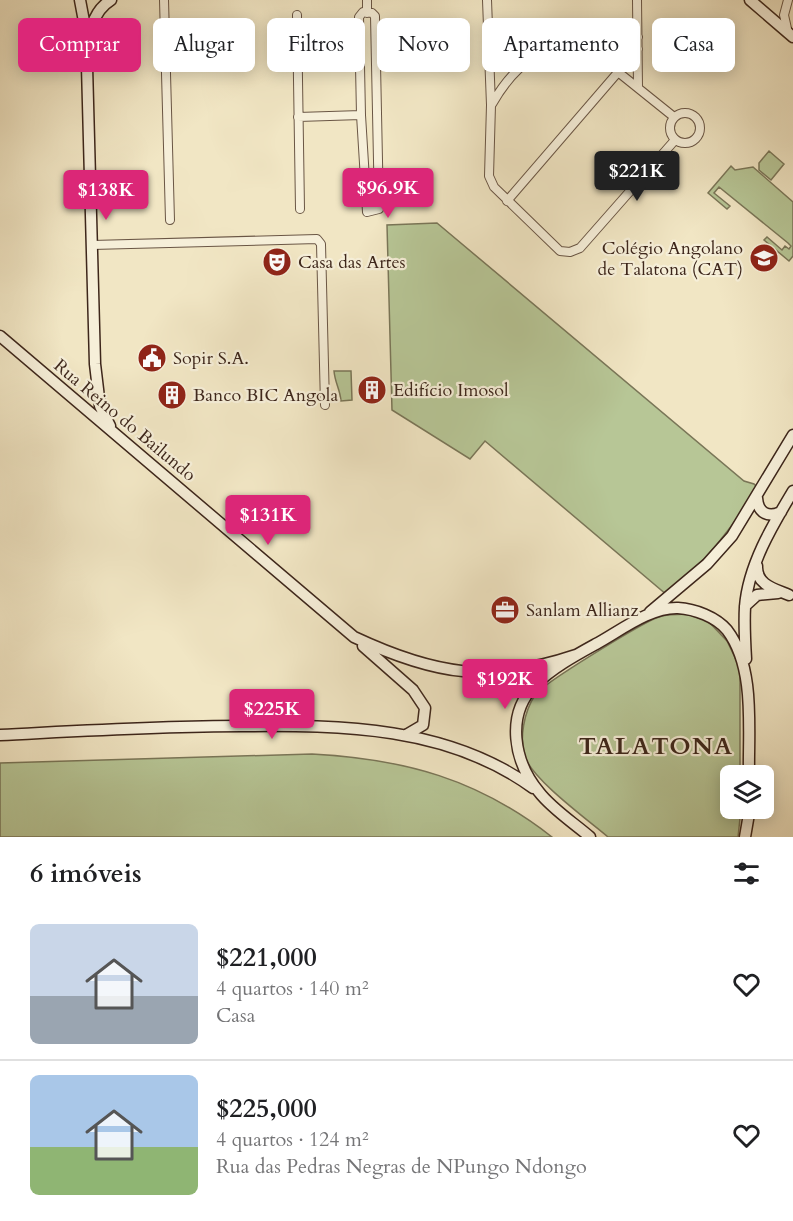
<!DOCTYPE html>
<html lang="pt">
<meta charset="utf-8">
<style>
body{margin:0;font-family:Cardo,serif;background:#f6f6f6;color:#202124;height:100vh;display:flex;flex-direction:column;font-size:22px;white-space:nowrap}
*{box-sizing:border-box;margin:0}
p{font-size:20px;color:#757577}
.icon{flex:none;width:33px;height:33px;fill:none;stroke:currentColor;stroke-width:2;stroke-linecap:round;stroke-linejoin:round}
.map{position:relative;height:837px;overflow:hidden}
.details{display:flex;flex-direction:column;background:#fff;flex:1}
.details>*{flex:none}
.guide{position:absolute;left:18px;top:18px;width:758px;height:54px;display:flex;gap:12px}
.controls{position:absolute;left:720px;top:765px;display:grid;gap:12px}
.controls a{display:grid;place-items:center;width:54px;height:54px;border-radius:9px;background:#fff;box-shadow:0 3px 15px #0003;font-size:30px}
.price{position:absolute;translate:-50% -51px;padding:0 14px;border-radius:6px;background:#db2777;color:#fff;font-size:20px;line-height:39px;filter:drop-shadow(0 2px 3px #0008)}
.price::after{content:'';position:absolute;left:50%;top:36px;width:18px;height:14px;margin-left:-9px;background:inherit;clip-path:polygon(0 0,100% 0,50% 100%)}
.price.selected{background:#222;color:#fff}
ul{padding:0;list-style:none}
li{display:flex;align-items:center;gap:18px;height:150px;padding:0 30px}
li+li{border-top:2px solid #e0e0e0}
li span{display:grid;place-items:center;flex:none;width:168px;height:120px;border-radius:9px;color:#555}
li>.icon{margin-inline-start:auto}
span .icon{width:72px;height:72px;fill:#fffc;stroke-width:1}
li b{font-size:26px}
h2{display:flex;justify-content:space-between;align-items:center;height:72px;padding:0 30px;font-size:26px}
.chip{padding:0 21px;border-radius:9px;background:#fff;box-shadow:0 3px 15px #0003;font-size:21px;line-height:54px}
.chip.selected{background:#db2777;color:#fff}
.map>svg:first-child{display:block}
.green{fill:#b7c696;stroke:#7a7658;stroke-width:1.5}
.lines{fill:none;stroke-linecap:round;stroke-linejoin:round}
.street-casing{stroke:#6a5645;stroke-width:10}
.secondary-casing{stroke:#3d261b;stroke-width:13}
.street{stroke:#f6efd9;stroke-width:8}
.secondary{stroke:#f6efd9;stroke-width:10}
.labels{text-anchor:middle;stroke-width:4.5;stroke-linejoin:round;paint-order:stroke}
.poi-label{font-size:18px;fill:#3d261b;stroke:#f6efd9;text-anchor:start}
.street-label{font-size:18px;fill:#3d261b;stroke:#f6efd9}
.district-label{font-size:24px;font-weight:bold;letter-spacing:1.5px;fill:#3d261b;stroke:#f6efd9}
</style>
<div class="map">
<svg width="793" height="837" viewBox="0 0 793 837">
<rect width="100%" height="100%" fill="#f1e6c4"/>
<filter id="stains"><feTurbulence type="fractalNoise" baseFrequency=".00333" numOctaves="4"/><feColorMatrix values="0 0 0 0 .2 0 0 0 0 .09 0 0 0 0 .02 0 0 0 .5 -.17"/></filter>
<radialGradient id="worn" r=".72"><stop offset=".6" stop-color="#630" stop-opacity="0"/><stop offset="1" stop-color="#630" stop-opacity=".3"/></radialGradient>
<path class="green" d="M769,151l15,13 -13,16 -12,-10v-7z
M731,166l4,4 18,-3 40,35v54l-4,5 -25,-21 3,-3 15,13 3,-4 4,3 2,-3 -3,-3 -69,-56 -5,6 16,13 -3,3 -19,-16z
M437,223l307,258 10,3 4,4c-29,44 -52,72 -91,107l-182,-154 -15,18 -78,-49 -5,-185z
M334,371h17l1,29 -11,1c-1,-12 -6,-18 -7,-30z
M687,614l21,7 19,20 13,27v107l-10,1v32l11,1 -3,28h-130c-20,-17 -75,-57 -83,-80 -6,-19 -1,-45 10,-62 7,-11 110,-74 124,-78 8,-3 19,-2 28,-3z
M312,754c93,5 166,25 240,83h-552v-74z"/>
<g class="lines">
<g class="street-casing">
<path id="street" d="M164,0l6,220
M367,0v13
M487,0l4,105 -2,71 5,11 66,64 10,1 10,-4 95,-108
M637,0l1,87
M788,0l-4,15 4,18
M372,13l3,3 4,193 -12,3 -6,-97 -2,-98 4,-5z
M297,15l3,194
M488,44l72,-1 78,-6
M618,72l56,45
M492,104c16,-28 34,-46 64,-59
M670 128a15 15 0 1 1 30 0a15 15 0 1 1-30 0Z
M298,117l63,-2
M507,201l131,-152
M92,245l225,-6 4,5 4,161"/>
</g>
<g class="secondary-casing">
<path id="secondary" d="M80,0l6,32
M750,0l43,37
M0,336l354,301c81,38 136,47 222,18
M110,426l-10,-20 -5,-42 -8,-298c2,-24 1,-52 24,-66
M757,498c1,15 11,20 24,14
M757,566c-1,19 18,23 32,29
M745,606l12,-11 21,-2
M650,612l57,-48 25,-28 61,-101
M363,646l50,44 12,18 -2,17 -17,10
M746,659c-1,-17 -2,-35 -1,-52 3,-41 27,-81 48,-116
M0,735c80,-4 160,-9 241,-9 101,-1 207,0 292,62
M590,837c-16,-14 -38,-28 -51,-45 -25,-30 -34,-77 -4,-107 17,-17 41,-30 61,-41 24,-13 54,-37 82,-36 17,1 38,9 49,22 29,38 21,100 22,146
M745,837l5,-29"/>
</g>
<use href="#street" class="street"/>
<use href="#secondary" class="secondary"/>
</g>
<defs>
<g id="university-disc" transform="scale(1.5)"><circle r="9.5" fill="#8f2418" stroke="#f6efd9"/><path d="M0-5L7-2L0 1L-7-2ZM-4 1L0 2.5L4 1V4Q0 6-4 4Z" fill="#fff"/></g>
<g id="theatre-disc" transform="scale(1.5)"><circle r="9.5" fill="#8f2418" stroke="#f6efd9"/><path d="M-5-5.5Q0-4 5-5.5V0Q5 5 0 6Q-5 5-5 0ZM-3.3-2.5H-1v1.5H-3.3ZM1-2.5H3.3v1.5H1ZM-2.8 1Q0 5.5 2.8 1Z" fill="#fff"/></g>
<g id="civic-disc" transform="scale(1.5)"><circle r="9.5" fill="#8f2418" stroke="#f6efd9"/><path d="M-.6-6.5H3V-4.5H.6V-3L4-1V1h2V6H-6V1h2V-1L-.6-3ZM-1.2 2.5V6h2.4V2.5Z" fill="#fff"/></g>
<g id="building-disc" transform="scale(1.5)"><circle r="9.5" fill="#8f2418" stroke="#f6efd9"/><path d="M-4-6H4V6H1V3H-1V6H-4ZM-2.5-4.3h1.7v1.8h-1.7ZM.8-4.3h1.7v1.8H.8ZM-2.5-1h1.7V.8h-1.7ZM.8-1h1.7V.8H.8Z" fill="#fff"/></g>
<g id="office-disc" transform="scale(1.5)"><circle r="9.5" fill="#8f2418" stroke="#f6efd9"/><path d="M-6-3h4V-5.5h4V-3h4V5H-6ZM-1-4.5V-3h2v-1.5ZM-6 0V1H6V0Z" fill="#fff"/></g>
</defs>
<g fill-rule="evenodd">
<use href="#university-disc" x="764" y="258"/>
<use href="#theatre-disc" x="277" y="262"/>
<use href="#civic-disc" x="152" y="358"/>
<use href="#building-disc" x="372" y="390"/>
<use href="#building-disc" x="172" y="395"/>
<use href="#office-disc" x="505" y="610"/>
</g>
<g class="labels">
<g class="poi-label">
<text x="743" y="254" text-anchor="end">Colégio Angolano<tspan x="743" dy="21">de Talatona (CAT)</tspan></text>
<text x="298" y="268">Casa das Artes</text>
<text x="173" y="364">Sopir S.A.</text>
<text x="393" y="396">Edifício Imosol</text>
<text x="193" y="401">Banco BIC Angola</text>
<text x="526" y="616">Sanlam Allianz</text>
</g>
<g class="street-label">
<text transform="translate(125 420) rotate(40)" y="6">Rua Reino do Bailundo</text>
</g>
<g class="district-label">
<text x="656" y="754">TALATONA</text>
</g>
</g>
<rect width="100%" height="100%" filter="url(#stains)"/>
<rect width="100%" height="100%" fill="url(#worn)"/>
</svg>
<div class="controls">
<a><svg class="icon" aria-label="layers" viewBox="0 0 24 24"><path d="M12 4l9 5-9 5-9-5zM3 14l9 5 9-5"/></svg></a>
</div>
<b class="price selected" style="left:637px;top:202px">$221K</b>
<b class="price" style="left:388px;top:219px">$96.9K</b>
<b class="price" style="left:106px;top:221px">$138K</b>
<b class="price" style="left:268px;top:546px">$131K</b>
<b class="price" style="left:505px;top:710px">$192K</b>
<b class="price" style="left:272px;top:740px">$225K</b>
<div class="guide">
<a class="chip selected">Comprar</a>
<a class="chip">Alugar</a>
<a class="chip">Filtros</a>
<a class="chip">Novo</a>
<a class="chip">Apartamento</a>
<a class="chip">Casa</a>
</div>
</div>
<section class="details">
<h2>6 imóveis<svg class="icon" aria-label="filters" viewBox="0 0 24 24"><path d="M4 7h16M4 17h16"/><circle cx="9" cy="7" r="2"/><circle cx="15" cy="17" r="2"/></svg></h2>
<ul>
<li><span style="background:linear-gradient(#c9d6e8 60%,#9aa5b1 0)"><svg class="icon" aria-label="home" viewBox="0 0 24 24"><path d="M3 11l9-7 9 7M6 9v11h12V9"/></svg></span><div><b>$221,000</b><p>4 quartos · 140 m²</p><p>Casa</p></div><svg class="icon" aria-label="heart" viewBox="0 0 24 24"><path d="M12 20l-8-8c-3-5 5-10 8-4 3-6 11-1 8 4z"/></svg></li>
<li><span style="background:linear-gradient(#a9c7e8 60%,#8fb573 0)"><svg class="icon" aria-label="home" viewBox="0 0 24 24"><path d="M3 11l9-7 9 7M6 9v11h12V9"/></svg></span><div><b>$225,000</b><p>4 quartos · 124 m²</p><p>Rua das Pedras Negras de NPungo Ndongo</p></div><svg class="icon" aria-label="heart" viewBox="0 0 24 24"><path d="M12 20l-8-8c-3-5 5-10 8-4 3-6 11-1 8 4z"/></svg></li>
</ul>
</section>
